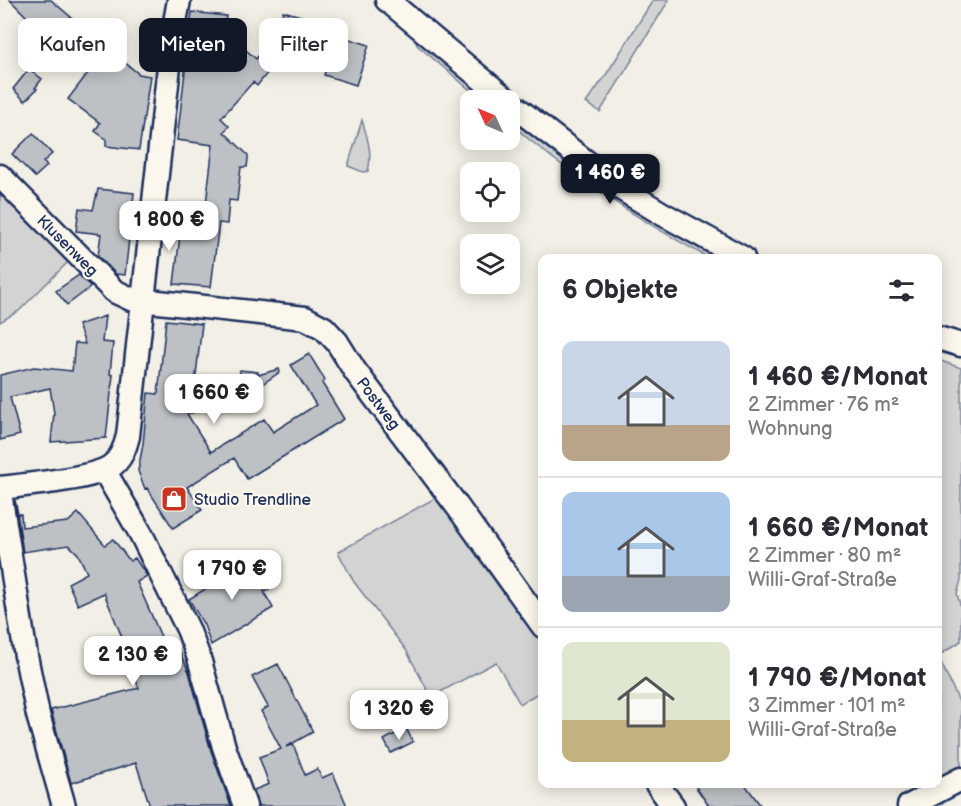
<!DOCTYPE html>
<html lang="de">
<meta charset="utf-8">
<style>
body{margin:0;font-family:"Balsamiq Sans",sans-serif;background:#f7f7f7;color:#2b2b33;height:100vh;display:flex;flex-direction:column;font-size:22px;white-space:nowrap}
*{box-sizing:border-box;margin:0}
p{font-size:20px;color:#7c7c81}
.icon{flex:none;width:33px;height:33px;fill:none;stroke:currentColor;stroke-width:2;stroke-linecap:round;stroke-linejoin:round}
.map{position:relative;flex:1;overflow:hidden}
.drawer{position:absolute;left:538px;top:254px;width:404px;height:534px;display:flex;flex-direction:column;background:#fff;border-radius:12px;box-shadow:0 3px 15px #0003}
.drawer>*{flex:none}
.banner{position:absolute;left:18px;top:18px;width:430px;height:54px;display:flex;gap:12px}
.needle{width:39px;rotate:314deg}
.buttons{position:absolute;left:460px;top:90px;display:grid;gap:12px}
.buttons a{display:grid;place-items:center;width:60px;height:60px;border-radius:12px;background:#fff;box-shadow:0 3px 15px #0003;font-size:30px}
.price{position:absolute;translate:-50% -51px;padding:0 14px;border-radius:12px;background:#fff;color:#222;font-size:20px;line-height:39px;filter:drop-shadow(0 2px 3px #0008)}
.price::after{content:'';position:absolute;left:50%;top:36px;width:18px;height:14px;margin-left:-9px;background:inherit;clip-path:polygon(0 0,100% 0,50% 100%)}
.price.current{background:#111827;color:#fff}
ul{padding:0;list-style:none}
li{display:flex;align-items:center;gap:18px;height:150px;padding:0 24px}
li+li{border-top:2px solid #e1e1e2}
li span{display:grid;place-items:center;flex:none;width:168px;height:120px;border-radius:12px;color:#555}
li>.icon{margin-inline-start:auto}
span .icon{width:72px;height:72px;fill:#fffc;stroke-width:1}
li b{font-size:26px}
h2{display:flex;justify-content:space-between;align-items:center;height:72px;padding:0 24px;font-size:26px}
.pill{padding:0 21px;border-radius:12px;background:#fff;box-shadow:0 3px 15px #0003;font-size:21px;line-height:54px}
.pill.current{background:#111827;color:#fff}
.map>svg:first-child{display:block}
.green{fill:#d2d3d2;stroke:#768198;stroke-width:1.5}
.building{fill:#bdc0c4;stroke:#1b2f5e;stroke-width:1.5}
.lines{fill:none;stroke-linecap:round;stroke-linejoin:round}
.minor-casing{stroke:#1b2f5e;stroke-width:27}
.minor{stroke:#fbf7ec;stroke-width:22}
.labels{text-anchor:middle;stroke-width:4.5;stroke-linejoin:round;paint-order:stroke}
.street-label{font-size:16px;fill:#1b2f5e;stroke:#fbf7ec}
.poi-label{font-size:16px;fill:#1b2f5e;stroke:#fbf7ec;text-anchor:start}
</style>
<div class="map">
<svg width="961" height="806" viewBox="0 0 961 806">
<rect width="100%" height="100%" fill="#f2efe6"/>
<filter id="ink" filterUnits="userSpaceOnUse"><feTurbulence type="fractalNoise" baseFrequency=".0167" numOctaves="2"/><feDisplacementMap in="SourceGraphic" scale="12" xChannelSelector="R" yChannelSelector="G"/><feConvolveMatrix kernelMatrix="1 2 1 2 8 2 1 2 1" color-interpolation-filters="sRGB"/></filter>
<g filter="url(#ink)">
<path class="green" d="M653,0h16l-69,112 -14,-9 20,-28z
M417,39l75,61h-10l-65,-55 -1,-2z
M510,115l211,143h-12c-70,-38 -139,-82 -199,-135z
M362,120c5,17 11,33 6,51l-5,1 -15,-6z
M0,187l71,72 -52,52 -19,11z
M938,360l23,8v212l-4,14 4,13v34l-23,15 23,50v66l-33,16 -6,-1 -3,-4h19z
M437,497l106,145v48l-23,14 -24,-42 -65,35 -25,-47 -52,-68 -16,-30z"/>
<path class="building" d="M10,0h41l41,35 -23,23 -21,-17 2,-1z
M283,11l18,5 -5,21 -39,49 -4,-4 -32,36 8,8 -5,6 24,23v4l-1,8h-6l-4,34 -8,-1 -2,24 -8,-1 -8,64 -37,-3 6,-48 4,1 3,-18 17,2 9,-76 -36,-5 15,-128 34,4 -2,14 32,29 22,-29z
M337,35l32,10 -13,40 -32,-10 3,-9 -3,-2 3,-11 4,-10 3,1z
M107,48l32,26 11,2 -11,74 -33,-4v-7l-11,-8 5,-8 -32,-24z
M29,69l13,10 -7,9 2,1 -12,12 -12,-12z
M33,133l19,21 -9,8 4,4 -12,11 -23,-23z
M98,189l36,4 -9,82 -9,-1 -18,-18 3,-22 -25,-3 3,-23 14,2z
M79,275l12,12 -24,18 -11,-14z
M105,316l-3,26 11,1 -3,31 3,1 -7,63 -55,4 3,-29 -4,-25 -40,9 10,38 -20,5v-65l34,-8 38,4 3,-28 10,1 -7,-19z
M166,320l36,4 -8,68 45,-12 1,-10 18,2v3l21,-6 1,3 -43,29v-2l-10,5 -40,10 24,38 53,-33 9,13 43,-27 -25,-40 18,-11 16,26 -3,3 22,36 -97,60 -13,-21 -47,29 15,23 -29,18 -26,-40 -2,1 -7,-18 5,-27 5,-51 10,1z
M15,500l3,14h3l1,13 46,-5 10,-9 27,32 8,-6 17,22 5,-3 12,18 -10,6 29,66 10,-4 13,28 22,79 20,55h-81l-14,-43 -65,20 -20,-73 88,-22 -5,-13 3,-1 -33,-81 -26,12 -10,-22 19,-10 -9,-19 -9,-9 -46,7z
M252,558l17,32 -5,2 9,16 -62,37 -7,-20 -15,-26 36,-22 -2,-3z
M278,664l35,68 -27,15 7,-3 12,31 12,-6 5,9 11,-5 14,33h-89l-4,-16 15,-6 -10,-27 22,-8 -20,-38 7,-4 -16,-30z
M406,728l7,14 -22,11 -7,-13z
M693,783h51l17,23h-52z"/>
<g class="lines">
<g class="minor-casing">
<path id="minor" d="M387,0l120,100
M510,103l110,85 41,25 82,45
M0,176l114,115 17,8 174,19 19,10 13,14 18,29 102,135 86,120
M938,338l23,7
M104,470l37,64 47,95 11,29 25,89 21,59
M0,488c25,-3 92,-9 110,-21 11,-7 15,-19 18,-31l44,-397 7,-39
M0,493l26,163 12,59 26,91
M656,783l17,23
M909,806l52,-27"/>
</g>
<use href="#minor" class="minor"/>
</g>
</g>
<defs>
<g id="shop-square" transform="scale(1.35)"><rect x="-9" y="-9" width="18" height="18" rx="4" fill="#c8321e" stroke="#fbf7ec"/><path d="M-5-2.5h2.3a2.7 3.5 0 0 1 5.4 0H5L5.5 6h-11ZM-1.5-2.5h3a1.5 2.3 0 0 0-3 0Z" fill="#fff"/></g>
</defs>
<g fill-rule="evenodd">
<use href="#shop-square" x="174" y="499"/>
</g>
<g class="labels">
<g class="street-label">
<text transform="translate(68 245) rotate(45)" y="6">Klusenweg</text>
<text transform="translate(379 403) rotate(53)" y="6">Postweg</text>
</g>
<g class="poi-label">
<text x="194" y="505">Studio Trendline</text>
</g>
</g>
</svg>
<div class="buttons">
<a><svg class="needle" viewBox="-14 -14 28 28"><path d="M0-13l5 13h-10z" fill="#e53935"/><path d="M0 13l5-13h-10z" fill="#7c7c81"/></svg></a>
<a><svg class="icon" aria-label="locate" viewBox="0 0 24 24"><circle cx="12" cy="12" r="6"/><path d="M12 2v4M12 18v4M2 12h4M18 12h4"/></svg></a>
<a><svg class="icon" aria-label="layers" viewBox="0 0 24 24"><path d="M12 4l9 5-9 5-9-5zM3 14l9 5 9-5"/></svg></a>
</div>
<b class="price current" style="left:610px;top:205px">1 460 €</b>
<b class="price" style="left:169px;top:252px">1 800 €</b>
<b class="price" style="left:214px;top:425px">1 660 €</b>
<b class="price" style="left:232px;top:601px">1 790 €</b>
<b class="price" style="left:133px;top:687px">2 130 €</b>
<b class="price" style="left:399px;top:741px">1 320 €</b>
<div class="banner">
<a class="pill">Kaufen</a>
<a class="pill current">Mieten</a>
<a class="pill">Filter</a>
</div>
<section class="drawer">
<h2>6 Objekte<svg class="icon" aria-label="filters" viewBox="0 0 24 24"><path d="M4 7h16M4 17h16"/><circle cx="9" cy="7" r="2"/><circle cx="15" cy="17" r="2"/></svg></h2>
<ul>
<li><span style="background:linear-gradient(#c9d6e8 70%,#b9a48a 0)"><svg class="icon" aria-label="home" viewBox="0 0 24 24"><path d="M3 11l9-7 9 7M6 9v11h12V9"/></svg></span><div><b>1 460 €/Monat</b><p>2 Zimmer · 76 m²</p><p>Wohnung</p></div></li>
<li><span style="background:linear-gradient(#a9c7e8 70%,#9aa5b1 0)"><svg class="icon" aria-label="home" viewBox="0 0 24 24"><path d="M3 11l9-7 9 7M6 9v11h12V9"/></svg></span><div><b>1 660 €/Monat</b><p>2 Zimmer · 80 m²</p><p>Willi-Graf-Straße</p></div></li>
<li><span style="background:linear-gradient(#dfe7d0 65%,#c2b280 0)"><svg class="icon" aria-label="home" viewBox="0 0 24 24"><path d="M3 11l9-7 9 7M6 9v11h12V9"/></svg></span><div><b>1 790 €/Monat</b><p>3 Zimmer · 101 m²</p><p>Willi-Graf-Straße</p></div></li>
</ul>
</section>
</div>
